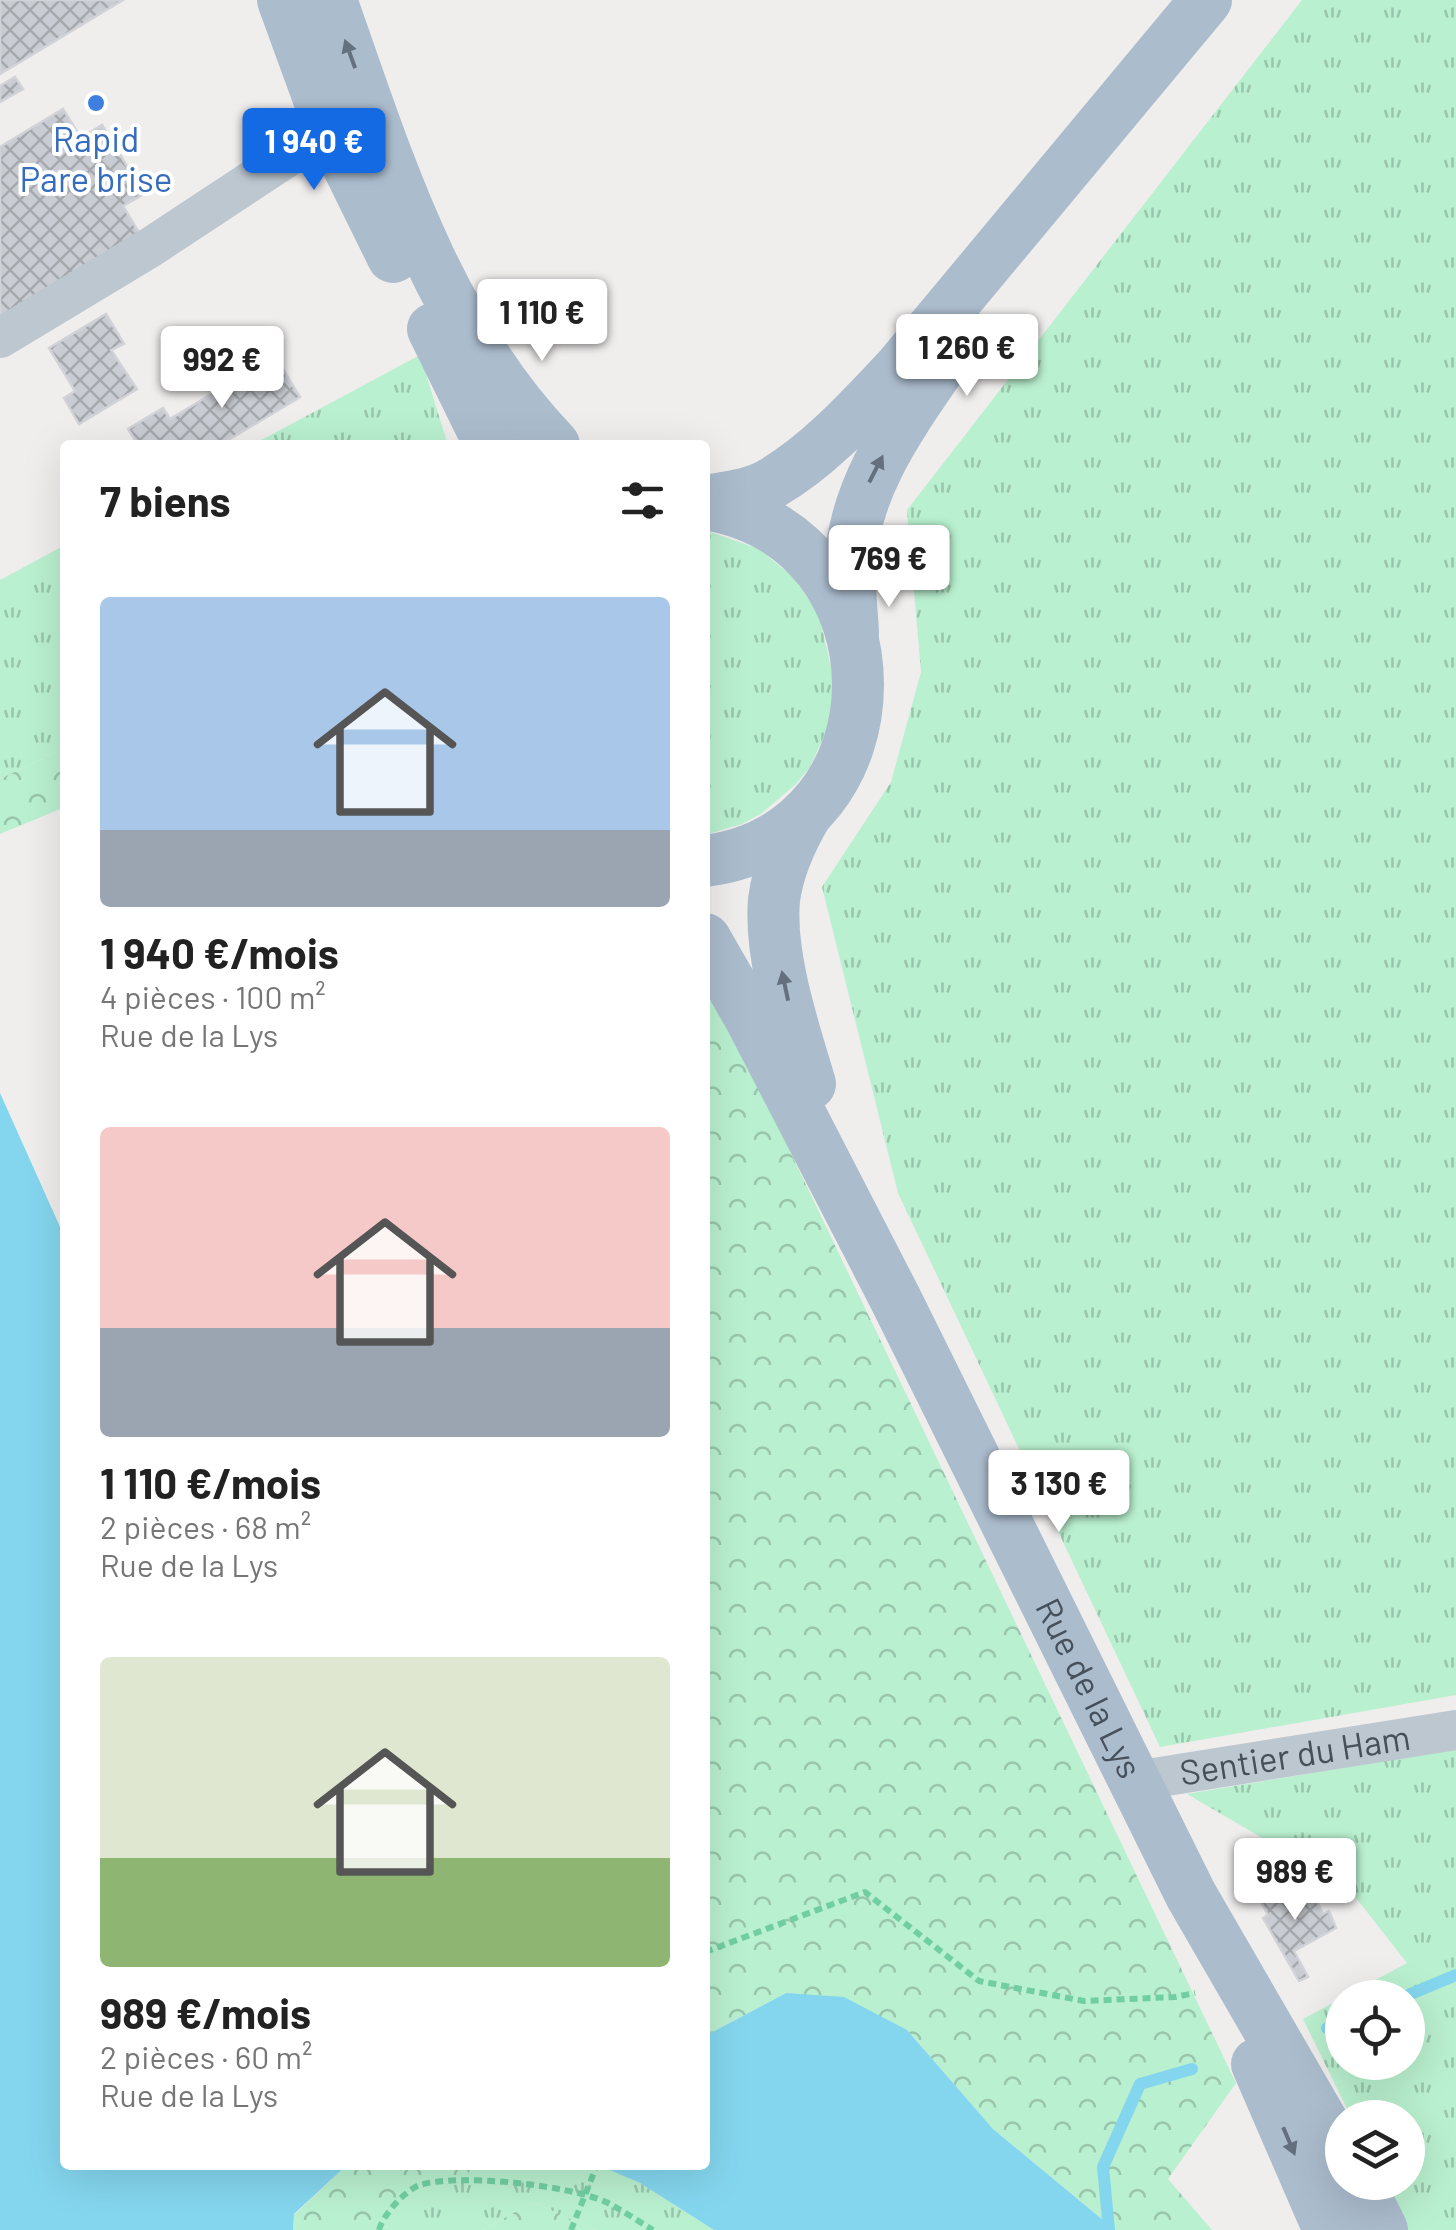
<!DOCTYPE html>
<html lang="fr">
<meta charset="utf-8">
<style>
body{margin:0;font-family:Barlow,sans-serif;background:#f6f6f6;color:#222;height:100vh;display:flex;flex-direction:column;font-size:38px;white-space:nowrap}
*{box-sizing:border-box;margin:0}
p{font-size:32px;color:#767676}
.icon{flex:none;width:55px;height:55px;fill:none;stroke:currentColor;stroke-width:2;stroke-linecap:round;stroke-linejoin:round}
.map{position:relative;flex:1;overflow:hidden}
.panel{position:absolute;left:60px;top:440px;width:650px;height:1730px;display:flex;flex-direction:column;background:#fff;border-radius:10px;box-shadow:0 10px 40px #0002}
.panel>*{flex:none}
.fabs{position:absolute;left:1325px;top:1980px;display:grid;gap:20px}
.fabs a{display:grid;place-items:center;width:100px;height:100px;border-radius:50%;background:#fff;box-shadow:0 10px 40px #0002;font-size:50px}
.price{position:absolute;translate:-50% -85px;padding:0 22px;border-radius:10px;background:#fff;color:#222;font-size:32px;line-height:65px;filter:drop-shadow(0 2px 5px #0008)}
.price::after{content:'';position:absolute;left:50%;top:60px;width:30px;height:22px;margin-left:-15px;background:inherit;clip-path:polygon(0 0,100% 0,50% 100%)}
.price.active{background:#136ae3;color:#fff}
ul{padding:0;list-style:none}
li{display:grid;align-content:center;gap:20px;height:530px;padding:0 40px}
li span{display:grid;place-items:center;height:310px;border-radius:10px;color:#555}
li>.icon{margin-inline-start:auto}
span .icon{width:180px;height:180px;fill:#fffc;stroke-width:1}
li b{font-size:42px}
h2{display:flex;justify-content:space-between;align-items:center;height:120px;padding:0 40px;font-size:42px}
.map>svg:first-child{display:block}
.grass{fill:url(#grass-tufts)}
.forest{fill:url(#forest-crowns)}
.water{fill:#84d6ee}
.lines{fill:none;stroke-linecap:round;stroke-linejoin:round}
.stream{stroke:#84d6ee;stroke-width:12}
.building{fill:url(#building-cross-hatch);stroke:#d1d3d9;stroke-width:2.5}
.path{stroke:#70cea2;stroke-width:6;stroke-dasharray:8 5;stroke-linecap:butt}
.minor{stroke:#bdc7d0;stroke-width:40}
.major{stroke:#abbccd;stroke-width:52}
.path-bridge{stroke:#70cea2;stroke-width:6;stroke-dasharray:8 5;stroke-linecap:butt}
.oneway{fill:#64707d}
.shop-dot{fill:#3f7fe0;stroke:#fff;stroke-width:4}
.labels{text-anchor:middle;stroke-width:8;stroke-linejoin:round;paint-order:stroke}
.shop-label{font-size:35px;fill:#366cbe;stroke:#fff}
.street-label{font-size:35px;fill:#45505b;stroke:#fff}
</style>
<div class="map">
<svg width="1456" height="2230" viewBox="0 0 1456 2230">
<defs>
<pattern id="grass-tufts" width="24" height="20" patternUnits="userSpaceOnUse" patternTransform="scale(2.5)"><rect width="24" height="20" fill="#b9f0cf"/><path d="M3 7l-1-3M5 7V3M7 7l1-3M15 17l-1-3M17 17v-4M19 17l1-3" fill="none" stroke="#98c5ab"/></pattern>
<pattern id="forest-crowns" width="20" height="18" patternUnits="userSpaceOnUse" patternTransform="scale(2.5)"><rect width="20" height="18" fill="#b9f0cf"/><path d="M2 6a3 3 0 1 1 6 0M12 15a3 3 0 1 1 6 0" fill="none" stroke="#98c5ab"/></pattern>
<pattern id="building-cross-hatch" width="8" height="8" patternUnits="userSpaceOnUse" patternTransform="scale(2.5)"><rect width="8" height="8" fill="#c9ccd2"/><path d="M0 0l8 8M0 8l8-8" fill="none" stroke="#a5a8ad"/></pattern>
</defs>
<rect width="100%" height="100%" fill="#f0eded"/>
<path class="grass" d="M1302,0h154v1695l-296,52 -262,-554 -76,-306 69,-105 30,-110 -14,-162z
M420,355l28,90h-196z
M705,530l54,19 35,29 25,37 15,65 -5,45 -19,42 -14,17 -34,29 -20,11 -37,11z
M65,545v203l-65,31v-199z
M1456,1749v481h-51l-23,-47 26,-1v-64l-57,-1 -48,-98 39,-21v64h66v-64l-64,-1 63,-34 -58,-74 -162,-95z
M472,2165h129l39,18 74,47h-120l-61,-28 -50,28h-104l3,-11 35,-33 49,-6z"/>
<path class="forest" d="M65,748v59l-65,27v-55z
M705,986l13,15 518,1082 -68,96 44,51h-97l-122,-101 -86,-99 -121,-37 -81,43z
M347,2165h125l-6,15 -49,6 -35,33 -3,11h-86l1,-15z
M533,2202l61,28h-111z"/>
<path class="water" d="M0,1093l65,145v927h282l-53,49 -1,16h-293z
M786,1993l58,4 63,33 86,99 122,101h-401l-74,-47 -30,-13 1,-5h94v-129z"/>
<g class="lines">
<path class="stream" d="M1401,1998l55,-23
M1327,2028l15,-6
M1109,2230l-6,-63 37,-83 52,-15"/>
</g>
<path class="building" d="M0,0h123l-123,74z
M15,77l8,12 -23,13v-16z
M63,109l18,29 21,-13 42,69 -21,12 17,28 -140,86v-173z
M106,314l18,30 -13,6 26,39 -58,35 -15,-26 11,-7 -26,-43z
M275,356l25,41 -80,48h-82l-10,-16 35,-21 7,11z
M1287,1883l9,16 16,-8 11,23 6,-3 7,17 -42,23 14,26 -9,4 -36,-63 5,-3 -9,-17z"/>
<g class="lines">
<path class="path" d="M705,1952l160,-60 114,89 105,20 91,-4 20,-4
M379,2230c4,-15 26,-40 41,-45 39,-12 148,0 186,17 16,8 32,19 47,28"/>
<g class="minor">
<path d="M0,338l151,-91 179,-118"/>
<path id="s1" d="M1135,1781l321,-51"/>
</g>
<g class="major">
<path d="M283,0l47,129 63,128"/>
<path d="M331,0c55,156 105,323 223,445"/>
<path d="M433,329l57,116"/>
<path d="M705,501c23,-4 47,-6 67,-18 48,-28 89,-74 127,-114l307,-369"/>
<path d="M705,504c204,32 204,331 0,357"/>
<path d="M853,632c-1,-21 -4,-42 -3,-62 2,-83 54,-150 99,-216"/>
<path d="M807,813c-16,27 -29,55 -33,87 -5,57 20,130 36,184"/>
<path id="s2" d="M705,939l46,80 144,279 296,597 151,261"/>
<path d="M1257,2064l72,166"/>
<path d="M1358,2182l24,48"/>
</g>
<path class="path-bridge" d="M571,2230l26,-65"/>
</g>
<defs><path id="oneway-solid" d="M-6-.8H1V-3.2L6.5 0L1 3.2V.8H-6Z" transform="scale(2.5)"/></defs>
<g class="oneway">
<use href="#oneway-solid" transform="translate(350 54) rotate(-110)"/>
<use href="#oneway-solid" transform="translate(876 469) rotate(-63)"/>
<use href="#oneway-solid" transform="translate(785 986) rotate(-102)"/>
<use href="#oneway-solid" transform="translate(1289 2141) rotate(67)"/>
</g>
<circle class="shop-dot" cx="96" cy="103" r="10"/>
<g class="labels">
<g class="shop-label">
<text x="96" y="152">Rapid<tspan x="96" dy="40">Pare brise</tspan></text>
</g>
<g class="street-label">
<text dy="12" stroke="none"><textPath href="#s2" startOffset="842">Rue de la Lys</textPath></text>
<text dy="12" stroke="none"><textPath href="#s1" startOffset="162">Sentier du Ham</textPath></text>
</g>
</g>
</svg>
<div class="fabs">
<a><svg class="icon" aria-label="locate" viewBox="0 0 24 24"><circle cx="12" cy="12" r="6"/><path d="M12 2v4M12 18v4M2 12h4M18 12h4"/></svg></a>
<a><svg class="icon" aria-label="layers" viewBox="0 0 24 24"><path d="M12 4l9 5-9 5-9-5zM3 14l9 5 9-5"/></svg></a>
</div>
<b class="price active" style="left:314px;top:193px">1 940 €</b>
<b class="price" style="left:542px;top:364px">1 110 €</b>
<b class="price" style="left:967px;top:399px">1 260 €</b>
<b class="price" style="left:222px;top:411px">992 €</b>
<b class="price" style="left:889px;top:610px">769 €</b>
<b class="price" style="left:1059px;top:1535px">3 130 €</b>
<b class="price" style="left:1295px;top:1923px">989 €</b>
<section class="panel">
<h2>7 biens<svg class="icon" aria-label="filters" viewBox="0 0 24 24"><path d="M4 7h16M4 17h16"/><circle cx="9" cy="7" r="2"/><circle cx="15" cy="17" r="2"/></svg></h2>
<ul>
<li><span style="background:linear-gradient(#a9c7e8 75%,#9aa5b1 0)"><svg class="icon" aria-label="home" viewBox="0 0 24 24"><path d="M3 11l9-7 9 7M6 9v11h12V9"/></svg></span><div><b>1 940 €/mois</b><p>4 pièces · 100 m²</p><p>Rue de la Lys</p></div></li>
<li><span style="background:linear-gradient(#f6c9c9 65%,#9aa5b1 0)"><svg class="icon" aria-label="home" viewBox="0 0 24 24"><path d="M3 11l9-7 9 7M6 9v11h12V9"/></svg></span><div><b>1 110 €/mois</b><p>2 pièces · 68 m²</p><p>Rue de la Lys</p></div></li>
<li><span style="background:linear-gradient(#dfe7d0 65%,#8fb573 0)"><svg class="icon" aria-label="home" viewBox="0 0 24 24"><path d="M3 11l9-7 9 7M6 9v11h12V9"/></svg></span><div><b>989 €/mois</b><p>2 pièces · 60 m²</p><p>Rue de la Lys</p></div></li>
</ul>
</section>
</div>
